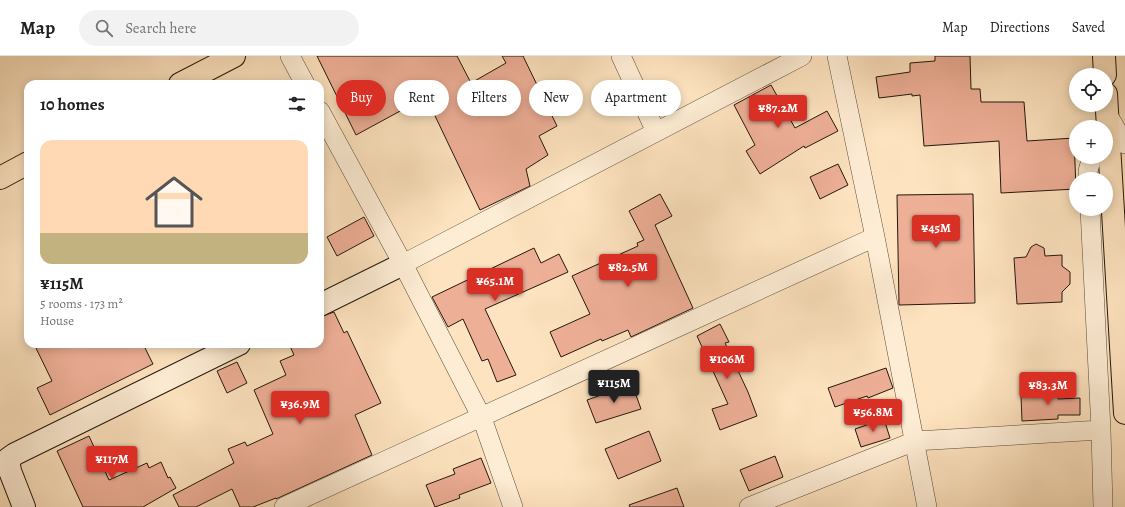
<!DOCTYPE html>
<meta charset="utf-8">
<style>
body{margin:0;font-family:Alegreya,serif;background:#f2f2f2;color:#202124;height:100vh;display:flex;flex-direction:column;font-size:15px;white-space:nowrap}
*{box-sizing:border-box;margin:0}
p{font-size:13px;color:#757577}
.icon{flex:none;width:22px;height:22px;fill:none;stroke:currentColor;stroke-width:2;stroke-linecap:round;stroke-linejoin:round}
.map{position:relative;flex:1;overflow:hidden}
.sheet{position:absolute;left:24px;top:24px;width:300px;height:268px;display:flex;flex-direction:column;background:#fff;border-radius:12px;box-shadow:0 2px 10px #0003}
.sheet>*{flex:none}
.banner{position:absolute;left:336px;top:24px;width:380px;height:36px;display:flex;gap:8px}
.buttons{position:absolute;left:1069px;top:12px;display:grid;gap:8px}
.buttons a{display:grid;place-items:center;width:44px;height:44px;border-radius:50%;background:#fff;box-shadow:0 2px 10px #0003;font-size:20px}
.price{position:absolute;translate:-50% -34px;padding:0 9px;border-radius:4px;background:#d93025;color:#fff;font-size:13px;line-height:26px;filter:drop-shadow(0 1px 2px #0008)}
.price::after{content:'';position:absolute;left:50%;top:24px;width:12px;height:9px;margin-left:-6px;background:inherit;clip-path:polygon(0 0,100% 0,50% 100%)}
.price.on{background:#222;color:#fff}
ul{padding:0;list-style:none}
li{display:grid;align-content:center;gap:8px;height:212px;padding:0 16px}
li span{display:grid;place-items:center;height:124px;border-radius:12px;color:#555}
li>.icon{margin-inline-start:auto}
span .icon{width:72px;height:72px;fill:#fffc;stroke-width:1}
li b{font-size:17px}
h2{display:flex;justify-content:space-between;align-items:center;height:48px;padding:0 16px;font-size:17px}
.chip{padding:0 14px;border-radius:18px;background:#fff;box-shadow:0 2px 10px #0003;font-size:14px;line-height:36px}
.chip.on{background:#d93025;color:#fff}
header{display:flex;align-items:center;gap:24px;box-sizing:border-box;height:56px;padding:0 20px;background:#fff;border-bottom:1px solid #e0e0e0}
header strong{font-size:19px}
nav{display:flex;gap:22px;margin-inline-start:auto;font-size:14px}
.search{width:280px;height:36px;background:#f2f2f2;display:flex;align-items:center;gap:10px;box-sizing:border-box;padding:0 14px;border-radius:22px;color:#757577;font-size:15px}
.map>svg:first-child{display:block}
.building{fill:#eeaf97;stroke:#24170c}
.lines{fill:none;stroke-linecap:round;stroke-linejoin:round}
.street-casing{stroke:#5a4a39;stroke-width:20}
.secondary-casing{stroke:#24170c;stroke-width:24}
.primary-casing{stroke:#24170c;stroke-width:24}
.street{stroke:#feedd5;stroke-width:19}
.secondary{stroke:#feedd5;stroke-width:22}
.primary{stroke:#fde3bf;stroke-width:22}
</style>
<header>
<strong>Map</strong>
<div class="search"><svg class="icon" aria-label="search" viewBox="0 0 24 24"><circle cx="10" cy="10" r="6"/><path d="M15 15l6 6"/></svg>Search here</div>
<nav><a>Map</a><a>Directions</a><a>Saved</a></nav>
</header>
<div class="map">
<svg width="1125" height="451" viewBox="0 0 1125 451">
<rect width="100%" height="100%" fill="#fde3bf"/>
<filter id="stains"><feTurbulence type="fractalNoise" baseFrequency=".005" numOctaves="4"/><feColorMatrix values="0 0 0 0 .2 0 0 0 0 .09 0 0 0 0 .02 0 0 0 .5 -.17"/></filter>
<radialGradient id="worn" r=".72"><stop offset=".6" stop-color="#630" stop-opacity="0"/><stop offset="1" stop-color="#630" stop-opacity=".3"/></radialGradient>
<path class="building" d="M317,0h140l14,27 35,-20 -4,-7h21l34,70 -18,10 9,19 -22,14 4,17 -50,24 -54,-113 -70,38z
M935,0h35l1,33h9l1,13h43l3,39 47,-3 2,51 -75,4 -2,-52 -75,5 -4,-51 -8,1v-2l-33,4 -3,-21 34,-5v-9l25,-2z
M771,29l24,43 32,-17 11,20 -33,17 -1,-2 -44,28 -14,-23 9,-6 -21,-40z
M838,108l10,21 -28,14 -10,-22z
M660,138l12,22 -17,9 38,83 -62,29 -3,-7 -26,11 -1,-2 -40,18 -11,-25 40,-18 -18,-38 66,-30 -1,-3 7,-3 -15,-29z
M973,138l2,109 -76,2 -2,-110z
M364,161l10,19 -37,20 -10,-19z
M1036,188l8,4 1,8 17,-1v11l8,6v12l-8,8v10l-45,2 -3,-46 12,-1 5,-10z
M534,192l7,15 18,-9 9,18 -83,37 31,66 -19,7 -9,-23 -6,2 -19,-42 -15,8 -16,-30z
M334,256l10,21 3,-2 34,72 -26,12 17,40 -96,44v-1l-23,9h-13l-8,-18 -36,18h-17l-6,-12 61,-32 -6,-14 17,-7 2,4 26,-12 -19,-44 32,-15 -6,-14 14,-6 -5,-11h31v-27z
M720,268l9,18 -4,1 23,49 9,24 -37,14 -8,-21 16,-5 -31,-68z
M34,288h109l10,20 -103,51 -13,-27 15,-7z
M237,306l10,21 -20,10 -10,-22z
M886,312l7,20 -25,10 -1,-2 -32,11 -7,-19z
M632,328l9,25 -45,14 -9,-23z
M1057,332l1,11 22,-1v17h-22v4l-36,2 -1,-25h12v-7z
M884,363l6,19 -29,9 -6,-18z
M649,375l12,30 -43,18 -13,-30z
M89,380l20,44 38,-17 2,5 12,-6 7,16 2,-1 6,11 -33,19h-60l-26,-56z
M775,400l8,21 -34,14 -9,-21z
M481,402l10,25 -32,12 1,3 -25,9 -9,-22 29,-11 -2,-5z
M677,432l7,19h-54l-1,-2z"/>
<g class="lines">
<g class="street-casing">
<path id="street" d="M290,0l15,28
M621,0l35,76
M837,0l38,181 52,270
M320,55l83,153 79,154 31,89
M1107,58l18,30
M1088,123v-8l4,-14
M1090,153l11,221 2,77
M403,208l399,-208
M284,451l591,-270
M749,451l166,-66 186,-11"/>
</g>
<g class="secondary-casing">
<path id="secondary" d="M320,249l83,-41
M24,451l-14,-36 -2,-12 7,-5 224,-110"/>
</g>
<g class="primary-casing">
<path id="primary" d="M1104,0l1,19
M180,28l54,-28
M1106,38l19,319
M0,122l28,-15"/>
</g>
<use href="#street" class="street"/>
<use href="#secondary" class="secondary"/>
<use href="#primary" class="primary"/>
</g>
<rect width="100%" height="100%" filter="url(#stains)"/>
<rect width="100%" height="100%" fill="url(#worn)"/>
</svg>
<div class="buttons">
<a><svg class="icon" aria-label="locate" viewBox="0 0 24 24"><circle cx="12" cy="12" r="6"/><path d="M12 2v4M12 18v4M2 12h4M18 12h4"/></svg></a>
<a>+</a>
<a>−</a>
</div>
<b class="price" style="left:778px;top:73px">¥87.2M</b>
<b class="price" style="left:936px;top:193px">¥45M</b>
<b class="price" style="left:628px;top:232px">¥82.5M</b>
<b class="price" style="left:495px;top:246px">¥65.1M</b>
<b class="price" style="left:727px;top:324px">¥106M</b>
<b class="price on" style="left:614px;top:348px">¥115M</b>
<b class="price" style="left:1048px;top:350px">¥83.3M</b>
<b class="price" style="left:300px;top:369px">¥36.9M</b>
<b class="price" style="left:873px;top:377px">¥56.8M</b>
<b class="price" style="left:112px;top:424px">¥117M</b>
<div class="banner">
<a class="chip on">Buy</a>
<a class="chip">Rent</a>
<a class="chip">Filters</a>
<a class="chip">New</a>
<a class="chip">Apartment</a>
</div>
<section class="sheet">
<h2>10 homes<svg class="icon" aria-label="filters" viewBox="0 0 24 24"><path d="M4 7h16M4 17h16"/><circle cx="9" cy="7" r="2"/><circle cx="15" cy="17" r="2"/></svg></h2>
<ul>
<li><span style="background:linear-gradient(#ffd9b3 75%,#c2b280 0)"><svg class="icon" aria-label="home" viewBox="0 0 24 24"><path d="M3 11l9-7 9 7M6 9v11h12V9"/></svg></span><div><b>¥115M</b><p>5 rooms · 173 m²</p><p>House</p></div></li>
</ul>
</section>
</div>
